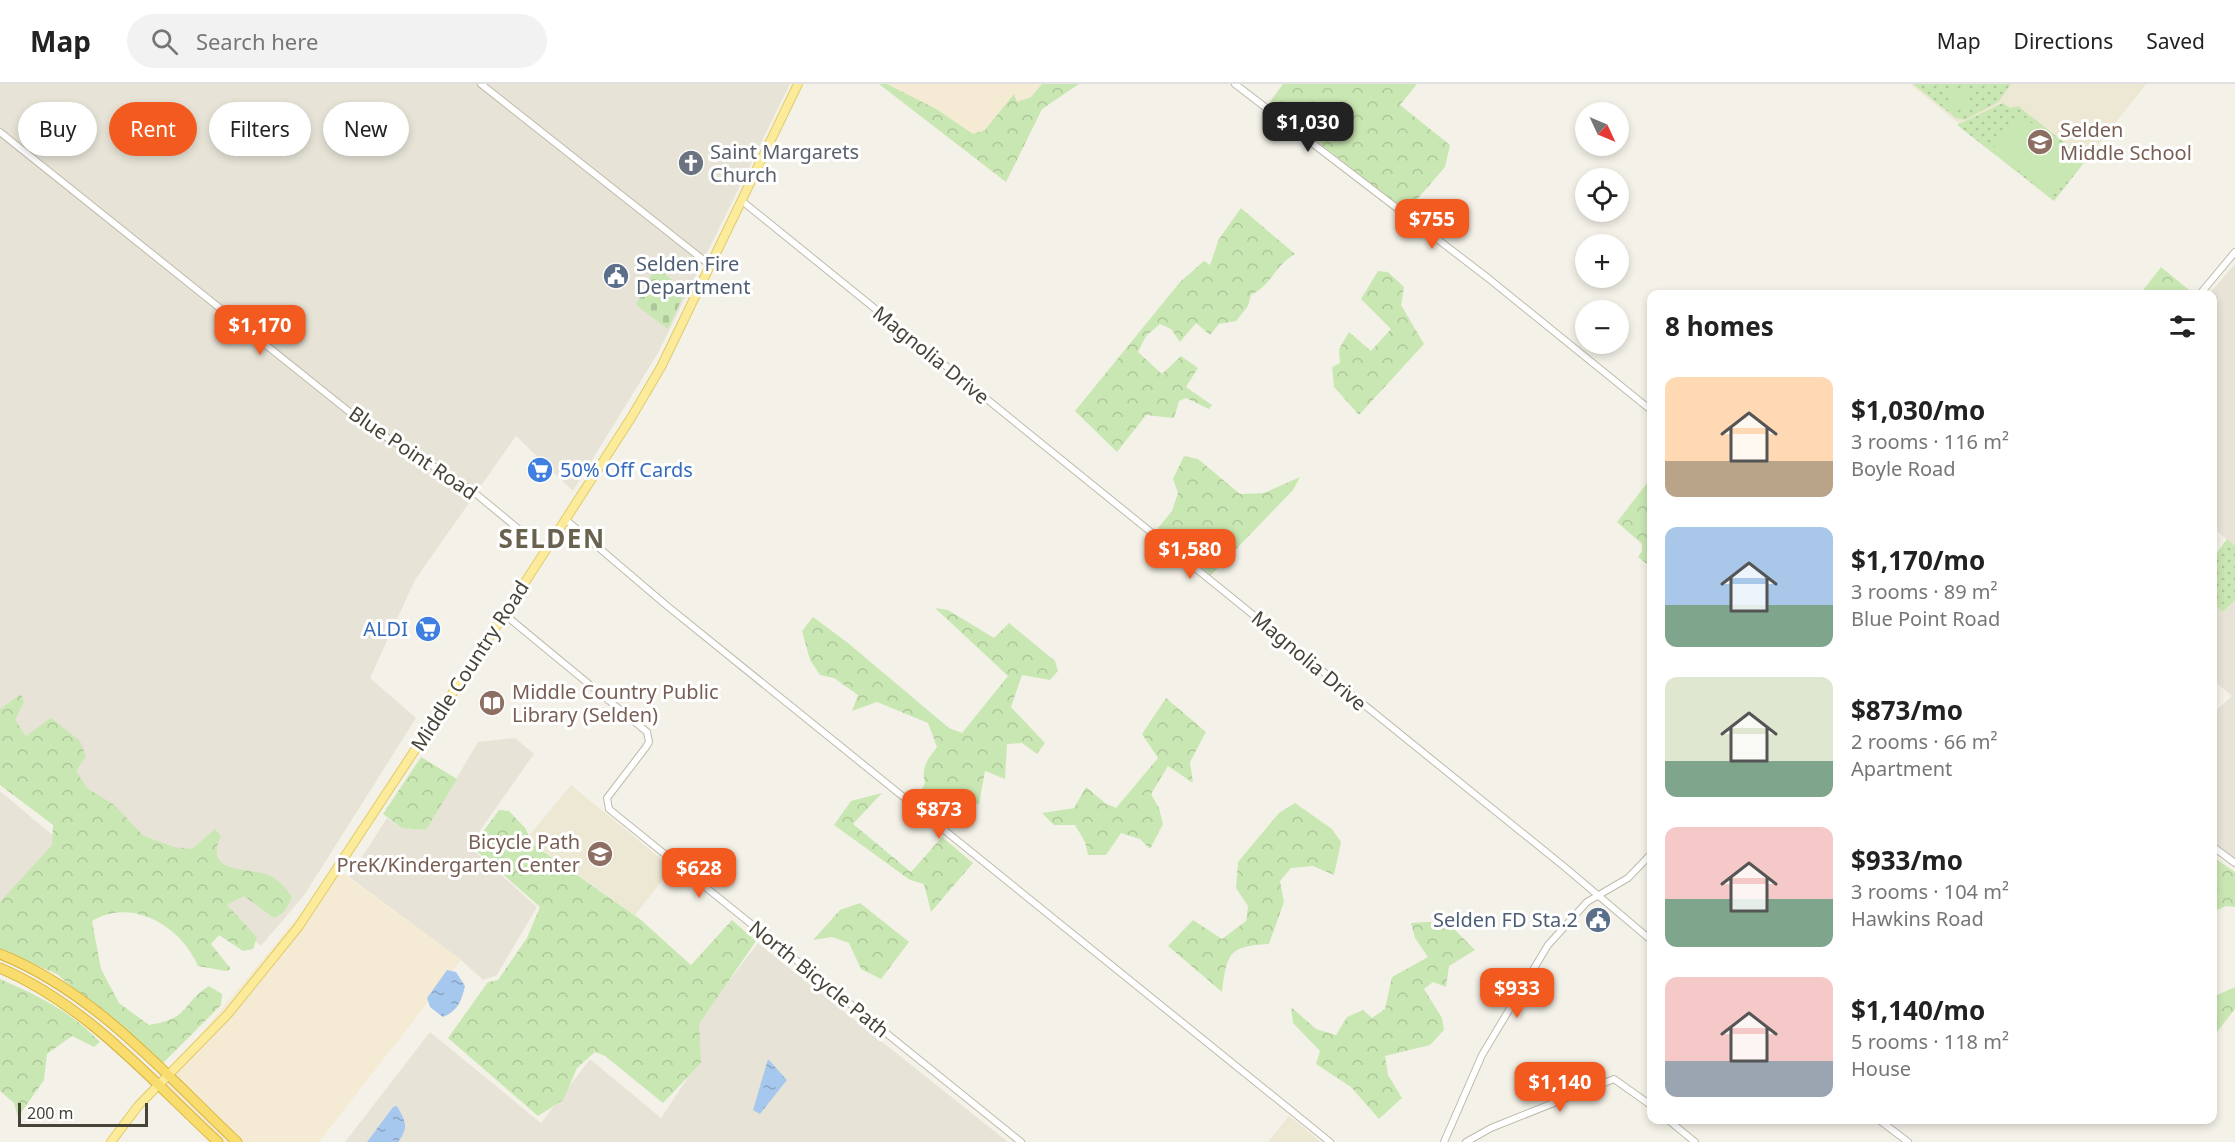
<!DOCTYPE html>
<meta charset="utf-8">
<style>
body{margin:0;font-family:"Noto Sans",sans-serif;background:#f2f2f2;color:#222;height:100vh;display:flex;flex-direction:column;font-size:22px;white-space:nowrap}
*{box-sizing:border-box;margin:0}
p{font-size:20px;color:#767676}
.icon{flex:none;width:33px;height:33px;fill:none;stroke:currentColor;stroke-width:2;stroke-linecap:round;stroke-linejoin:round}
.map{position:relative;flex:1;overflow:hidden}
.panel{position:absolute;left:1647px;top:206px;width:570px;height:834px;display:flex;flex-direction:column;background:#fff;border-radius:12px;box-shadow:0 3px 9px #0003}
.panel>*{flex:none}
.guide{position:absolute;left:18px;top:18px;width:570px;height:54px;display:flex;gap:12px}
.needle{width:39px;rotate:134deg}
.tools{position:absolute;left:1575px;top:18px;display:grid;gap:12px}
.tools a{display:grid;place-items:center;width:54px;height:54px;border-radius:50%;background:#fff;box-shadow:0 3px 9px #0003;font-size:30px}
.scale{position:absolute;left:18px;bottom:15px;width:130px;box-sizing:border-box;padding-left:6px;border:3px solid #474337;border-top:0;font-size:16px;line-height:21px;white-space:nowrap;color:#474337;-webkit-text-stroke:4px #fff;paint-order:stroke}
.price{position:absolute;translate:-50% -51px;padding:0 14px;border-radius:12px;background:#f35a20;color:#fff;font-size:20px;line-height:39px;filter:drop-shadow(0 2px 3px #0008)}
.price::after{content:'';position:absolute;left:50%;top:36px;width:18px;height:14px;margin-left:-9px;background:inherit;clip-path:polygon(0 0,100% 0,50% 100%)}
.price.on{background:#222;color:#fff}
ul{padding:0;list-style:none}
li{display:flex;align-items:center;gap:18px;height:150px;padding:0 18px}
li span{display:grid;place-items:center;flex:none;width:168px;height:120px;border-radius:12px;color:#555}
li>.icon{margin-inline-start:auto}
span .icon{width:72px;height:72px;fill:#fffc;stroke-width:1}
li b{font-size:26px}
h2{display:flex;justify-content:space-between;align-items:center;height:72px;padding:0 18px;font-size:26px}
.pill{padding:0 21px;border-radius:27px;background:#fff;box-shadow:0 3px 9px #0003;font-size:21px;line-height:54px}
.pill.on{background:#f35a20;color:#fff}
header{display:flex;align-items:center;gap:36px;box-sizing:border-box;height:84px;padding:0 30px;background:#fff;border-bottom:2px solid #e0e0e0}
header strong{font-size:28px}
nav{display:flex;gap:33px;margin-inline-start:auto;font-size:21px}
.search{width:420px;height:54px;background:#f2f2f2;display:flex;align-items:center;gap:15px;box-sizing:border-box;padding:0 21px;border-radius:33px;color:#767676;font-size:22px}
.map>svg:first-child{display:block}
.residential{fill:#e7e4d7}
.commercial{fill:#f5ebd4}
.education{fill:#ece8d3}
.grass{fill:url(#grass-dots)}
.forest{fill:url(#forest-crowns)}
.cemetery{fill:url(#cemetery-stones)}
.pitch{fill:#c9e7b2}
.water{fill:url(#water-ripples)}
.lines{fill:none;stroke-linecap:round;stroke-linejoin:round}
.minor-casing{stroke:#bfbaab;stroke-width:8}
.major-casing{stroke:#e0cb6a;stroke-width:10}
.highway-casing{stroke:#d9b33d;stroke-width:11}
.minor{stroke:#fff;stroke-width:6}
.major{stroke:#fbeb9a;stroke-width:8}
.highway{stroke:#f9dc6e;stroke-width:9}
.labels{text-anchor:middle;stroke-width:6;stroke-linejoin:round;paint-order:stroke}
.education-label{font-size:20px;fill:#785e54;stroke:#fff;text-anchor:start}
.worship-label{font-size:20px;fill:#5b616d;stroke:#fff;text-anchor:start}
.service-label{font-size:20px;fill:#4e5e75;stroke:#fff;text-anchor:start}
.street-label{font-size:20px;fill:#474337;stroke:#fff}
.shop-label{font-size:20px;fill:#366cbe;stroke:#fff;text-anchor:start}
.district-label{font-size:26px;font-weight:bold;letter-spacing:1.5px;fill:#69624f;stroke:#fff}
</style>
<header>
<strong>Map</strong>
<div class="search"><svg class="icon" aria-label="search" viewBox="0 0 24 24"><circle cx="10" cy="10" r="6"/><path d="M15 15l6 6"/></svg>Search here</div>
<nav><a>Map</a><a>Directions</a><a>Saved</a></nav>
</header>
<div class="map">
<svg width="2235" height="1058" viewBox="0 0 2235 1058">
<defs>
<pattern id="grass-dots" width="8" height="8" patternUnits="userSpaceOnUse" patternTransform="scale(1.5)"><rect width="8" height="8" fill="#c9e7b2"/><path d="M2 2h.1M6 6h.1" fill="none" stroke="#aec79a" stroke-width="1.8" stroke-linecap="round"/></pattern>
<pattern id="forest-crowns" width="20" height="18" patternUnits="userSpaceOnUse" patternTransform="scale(1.5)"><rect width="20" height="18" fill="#c9e7b2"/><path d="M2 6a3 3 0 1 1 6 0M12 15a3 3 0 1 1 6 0" fill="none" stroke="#aec79a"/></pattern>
<pattern id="cemetery-stones" width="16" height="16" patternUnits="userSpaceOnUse" patternTransform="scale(1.5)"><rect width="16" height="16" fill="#c9e7b2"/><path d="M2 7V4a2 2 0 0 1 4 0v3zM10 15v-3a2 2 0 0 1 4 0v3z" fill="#aec79a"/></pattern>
<pattern id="water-ripples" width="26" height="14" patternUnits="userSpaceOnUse" patternTransform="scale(1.5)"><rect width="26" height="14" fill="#a7c8ee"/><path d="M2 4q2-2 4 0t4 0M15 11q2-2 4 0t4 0" fill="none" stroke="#8aa4c2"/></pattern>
</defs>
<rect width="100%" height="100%" fill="#f4f2e8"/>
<path class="residential" d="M0,0h790l-132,269 -85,138 -57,-55 -101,144 -45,98 46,40 -111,176 -44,52 -261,-214z
M2235,180v282l-22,-18 -1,-234h-3z
M2235,516v263l-22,-17 -1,-132 20,-18 -19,-16v-77l10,9z
M515,654l19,16 -65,92 68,61 -40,68 -14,5 -22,-20 -112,-83 38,-59 15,10 24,2 52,-88z
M0,707l61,51 -61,70z
M758,859l250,199h-663l85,-110 111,91 49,-64 71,59 36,-54 -1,-40z"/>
<path class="commercial" d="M879,0h181l-18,25 -36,73z
M337,785l124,91 -142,182h-101l-60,-56z"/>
<path class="education" d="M1910,0h236l-92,117z
M571,701l101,83 -37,47 -109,-76z
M1289,1032l32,26h-53z"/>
<path class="grass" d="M1913,0h98l-13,18 -33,18 -9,-2z
M2003,19l7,5 8,-2 68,54 -32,41 -97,-76z
M2227,455l8,7v54l-12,12 -10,-9v-45z"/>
<path class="forest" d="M879,0h8l49,25 37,25 12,-4 29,-36 3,8 14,-5 11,-13h37l-37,25 -36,73z
M1283,0h134l-17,21 50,40 -5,22 -39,45 -137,-109z
M1241,124l54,46c-22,13 -22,30 -44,41l-3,11 -12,15 -17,3 -9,11 -14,-12 -16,19 -9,-13 -11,-5 -14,12 -8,16 24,22 19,-18 17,12 -12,19 26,18 -3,4 -23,-11 -7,3 -5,17 -28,-3 -29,37 -42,-41 105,-129 24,-21 6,4 9,-26z
M2161,183l33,27h-54z
M1378,187l10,1 16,15 -3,18 23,39 -65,71 -25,-28 -2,-20 8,-4 -1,-14 10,-17 22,19 20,-22 -30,-30z
M1184,372l14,3 42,35 24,-1 36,-16 -7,13 -82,85 -53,-47 14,-17 6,-18 -5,-14z
M1651,394v89l-13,-10 4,-6v-7l-25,-22z
M935,524l13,2 46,28 15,-15 46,38 3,10 -8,9 -28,-5 -11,32 34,36 -8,11 -15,-11 -15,1 -2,35 -20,-8 -6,33 -15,-2 -23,16 -24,-20 8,-15c-4,-16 2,-23 12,-36l-9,-24 -51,-21 -25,9 6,-16 -24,-17 -14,-3 -10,-15 -8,-29 11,-14 35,26 101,85 13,5 46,-57z
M21,610l3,8 -9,18 11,16 25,-18 29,23 6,15 -10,15 12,18 25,15 31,32 30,11 18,2 23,-20 6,7c-19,39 28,31 47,39 11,4 19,14 24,23l-8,14 -10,6 -30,-22 -17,9 30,32 -4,12 -10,2 -24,-16 -8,9 20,25 -5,2 -28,-5c-17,-40 -66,-69 -106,-45l9,48 18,34 30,22c43,-7 31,-21 60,-39l13,8 -1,11 -60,60 -104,-91 -57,-24v-48l52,-57 1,-20 -53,-40v-76z
M1166,614l40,34 -16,30 3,21 -25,-17 -17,28 8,14 4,16 -13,25 -10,-10 -19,-6 -15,22h-18l-3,-13 -10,-17h-21l-12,-12 32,-5 12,-21 19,16 11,5 42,-50 -16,-24z
M421,673l36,22 -31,51 -24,-2 -19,-14z
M882,709l-29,31 58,48 31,-35 31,26 -42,49 -7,-28 -14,-4 -76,-55 17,-24z
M1295,719l37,26 9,13 -7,33 -21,-9 -22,2 -11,13 4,21 -15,42c-41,2 -42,10 -47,48l-54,-46 25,-26 29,19 24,-18 2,-15 -12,-18 2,-26 41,-49z
M499,726l10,1 17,18 5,14 109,76 51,46 41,-45 24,21 -57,83 2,39 -38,40 -58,-47 -10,-4 -18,16 -14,32 -25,16 -90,-78 40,-56 10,-2 29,-42 13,-31 -68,-60z
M2213,773l22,15v35l-9,-1 -13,6z
M860,819l49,39 -28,37 -20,-10 -12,-26 -17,-6 -19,3 27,-30z
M1446,837l29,29 -26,16 -3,21 -13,-5 -9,7 18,29 2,12 -14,15 -45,11 3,19 14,23 -23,21 -28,-32 -35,-23 4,-13 -27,-28 -2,-16 25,22 20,6 11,-18 16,-7 9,8 13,-9 7,-32 36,-20 -13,-19 -4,-15z
M0,895c39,17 70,32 100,63l-6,5 -22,-11 -25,18 -3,26 -26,37 -4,-14 -14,-12z
M2235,903v22l-22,28v-40z"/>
<path class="cemetery" d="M656,182l29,26 -17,37 -32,-24z"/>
<path class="pitch" d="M1948 15a11 11 0 1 1 22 0a11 11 0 1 1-22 0Z
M2020,30l59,47 -28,35 -59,-46z"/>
<path class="water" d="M447,886l9,2 9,14c-3,14 -8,26 -22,31l-13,-10 -3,-9z
M768,975l19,21 -27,34 -7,-4z
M397,1022c9,16 12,21 1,36h-31l26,-35z"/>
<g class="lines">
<g class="minor-casing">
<path id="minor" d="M481,0l230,182
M1235,0l253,194 164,133
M0,48l362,290 108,67 74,61
M742,117l825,668 85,72
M2200,210l35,-42
M565,435l101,86 664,537
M504,530l143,118 2,10 -3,5 -39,51 2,11 412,333
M2212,762l23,17
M1667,1035l28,23
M1878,1035l30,23
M1444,1058l38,-87 66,-110 39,-43 41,-24 24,-25
M1466,1058l25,-14 123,-49 38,27"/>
</g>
<g class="major-casing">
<path id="major" d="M111,1058l27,-36 90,-92 71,-88 201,-305 131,-203 30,-51 137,-283"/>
</g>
<g class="highway-casing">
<path id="highway" d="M0,870c95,38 164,119 237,188
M0,884c87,37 150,111 218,174"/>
</g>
<use href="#minor" class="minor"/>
<use href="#major" class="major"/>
<use href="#highway" class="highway"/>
</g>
<defs>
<g id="school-disc" transform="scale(1.35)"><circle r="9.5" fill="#8d6e63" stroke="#fff"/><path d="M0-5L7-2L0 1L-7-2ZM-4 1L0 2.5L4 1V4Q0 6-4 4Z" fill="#fff"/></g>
<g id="church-disc" transform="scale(1.35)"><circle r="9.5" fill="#6b7280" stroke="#fff"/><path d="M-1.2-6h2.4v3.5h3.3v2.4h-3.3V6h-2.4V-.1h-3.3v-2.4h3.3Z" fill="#fff"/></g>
<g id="civic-disc" transform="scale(1.35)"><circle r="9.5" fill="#5c6f8a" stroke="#fff"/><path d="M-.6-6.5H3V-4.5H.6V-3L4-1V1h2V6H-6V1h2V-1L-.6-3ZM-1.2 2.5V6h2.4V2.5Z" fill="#fff"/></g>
<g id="supermarket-disc" transform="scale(1.35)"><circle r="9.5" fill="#3f7fe0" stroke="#fff"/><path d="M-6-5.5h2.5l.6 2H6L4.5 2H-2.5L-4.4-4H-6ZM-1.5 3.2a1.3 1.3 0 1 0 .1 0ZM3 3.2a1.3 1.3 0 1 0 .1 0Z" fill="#fff"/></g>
<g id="library-disc" transform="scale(1.35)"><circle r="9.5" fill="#8d6e63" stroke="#fff"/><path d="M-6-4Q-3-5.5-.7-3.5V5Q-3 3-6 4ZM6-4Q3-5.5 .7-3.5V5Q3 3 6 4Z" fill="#fff"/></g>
</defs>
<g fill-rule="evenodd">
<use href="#school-disc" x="2040" y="58"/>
<use href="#church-disc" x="691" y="79"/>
<use href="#civic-disc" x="616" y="192"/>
<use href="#supermarket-disc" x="540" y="386"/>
<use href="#supermarket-disc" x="428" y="545"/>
<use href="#library-disc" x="492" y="619"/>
<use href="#school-disc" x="600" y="770"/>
<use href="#civic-disc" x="1598" y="836"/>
</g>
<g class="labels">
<g class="education-label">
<text x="2060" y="53">Selden<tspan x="2060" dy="23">Middle School</tspan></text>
<text x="512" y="615">Middle Country Public<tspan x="512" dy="23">Library (Selden)</tspan></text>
<text x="580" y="765" text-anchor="end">Bicycle Path<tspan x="580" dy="23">PreK/Kindergarten Center</tspan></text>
</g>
<g class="worship-label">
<text x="710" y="75">Saint Margarets<tspan x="710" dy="23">Church</tspan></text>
</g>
<g class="service-label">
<text x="636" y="187">Selden Fire<tspan x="636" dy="23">Department</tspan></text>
<text x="1578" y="843" text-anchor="end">Selden FD Sta.2</text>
</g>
<g class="street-label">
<text transform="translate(931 271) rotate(39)" y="7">Magnolia Drive</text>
<text transform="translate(413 369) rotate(34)" y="7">Blue Point Road</text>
<text transform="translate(1309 577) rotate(40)" y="7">Magnolia Drive</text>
<text transform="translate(470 582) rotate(-57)" y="7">Middle Country Road</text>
<text transform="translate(819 895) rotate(39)" y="7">North Bicycle Path</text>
</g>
<g class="shop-label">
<text x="560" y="393">50% Off Cards</text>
<text x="408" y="552" text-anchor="end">ALDI</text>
</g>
<g class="district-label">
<text x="552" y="464">SELDEN</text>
</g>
</g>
</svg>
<div class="tools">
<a><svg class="needle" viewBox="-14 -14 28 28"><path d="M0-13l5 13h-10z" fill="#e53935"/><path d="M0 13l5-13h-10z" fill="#767676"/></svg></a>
<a><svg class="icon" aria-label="locate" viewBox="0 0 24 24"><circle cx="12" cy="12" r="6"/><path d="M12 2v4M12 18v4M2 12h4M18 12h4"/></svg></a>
<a>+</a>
<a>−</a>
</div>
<div class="scale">200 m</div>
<b class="price on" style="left:1308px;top:69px">$1,030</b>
<b class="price" style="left:1432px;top:166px">$755</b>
<b class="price" style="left:260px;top:272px">$1,170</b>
<b class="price" style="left:1190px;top:496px">$1,580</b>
<b class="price" style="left:939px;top:756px">$873</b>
<b class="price" style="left:699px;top:815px">$628</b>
<b class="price" style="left:1517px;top:935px">$933</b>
<b class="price" style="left:1560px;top:1029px">$1,140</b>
<div class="guide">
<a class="pill">Buy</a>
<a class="pill on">Rent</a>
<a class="pill">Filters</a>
<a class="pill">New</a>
</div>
<section class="panel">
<h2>8 homes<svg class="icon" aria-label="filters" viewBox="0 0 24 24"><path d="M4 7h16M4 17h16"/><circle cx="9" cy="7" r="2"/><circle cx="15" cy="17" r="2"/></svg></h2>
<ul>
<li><span style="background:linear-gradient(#ffd9b3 70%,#b9a48a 0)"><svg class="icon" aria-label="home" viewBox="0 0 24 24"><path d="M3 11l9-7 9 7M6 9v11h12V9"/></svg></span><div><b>$1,030/mo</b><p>3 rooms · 116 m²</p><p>Boyle Road</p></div></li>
<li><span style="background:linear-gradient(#a9c7e8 65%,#7fa58c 0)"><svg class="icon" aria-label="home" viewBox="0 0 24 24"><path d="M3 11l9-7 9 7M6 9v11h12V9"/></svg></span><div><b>$1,170/mo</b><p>3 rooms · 89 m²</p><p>Blue Point Road</p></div></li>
<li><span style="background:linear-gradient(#dfe7d0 70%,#7fa58c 0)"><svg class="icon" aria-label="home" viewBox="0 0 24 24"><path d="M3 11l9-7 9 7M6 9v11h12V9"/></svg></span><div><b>$873/mo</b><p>2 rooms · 66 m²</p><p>Apartment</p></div></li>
<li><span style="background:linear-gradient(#f6c9c9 60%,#7fa58c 0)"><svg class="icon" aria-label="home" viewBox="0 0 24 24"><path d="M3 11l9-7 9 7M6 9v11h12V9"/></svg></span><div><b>$933/mo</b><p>3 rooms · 104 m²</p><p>Hawkins Road</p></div></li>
<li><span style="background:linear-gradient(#f6c9c9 70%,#9aa5b1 0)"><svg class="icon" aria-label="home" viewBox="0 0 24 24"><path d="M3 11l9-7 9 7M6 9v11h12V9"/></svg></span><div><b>$1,140/mo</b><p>5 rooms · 118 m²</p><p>House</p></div></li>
</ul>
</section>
</div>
